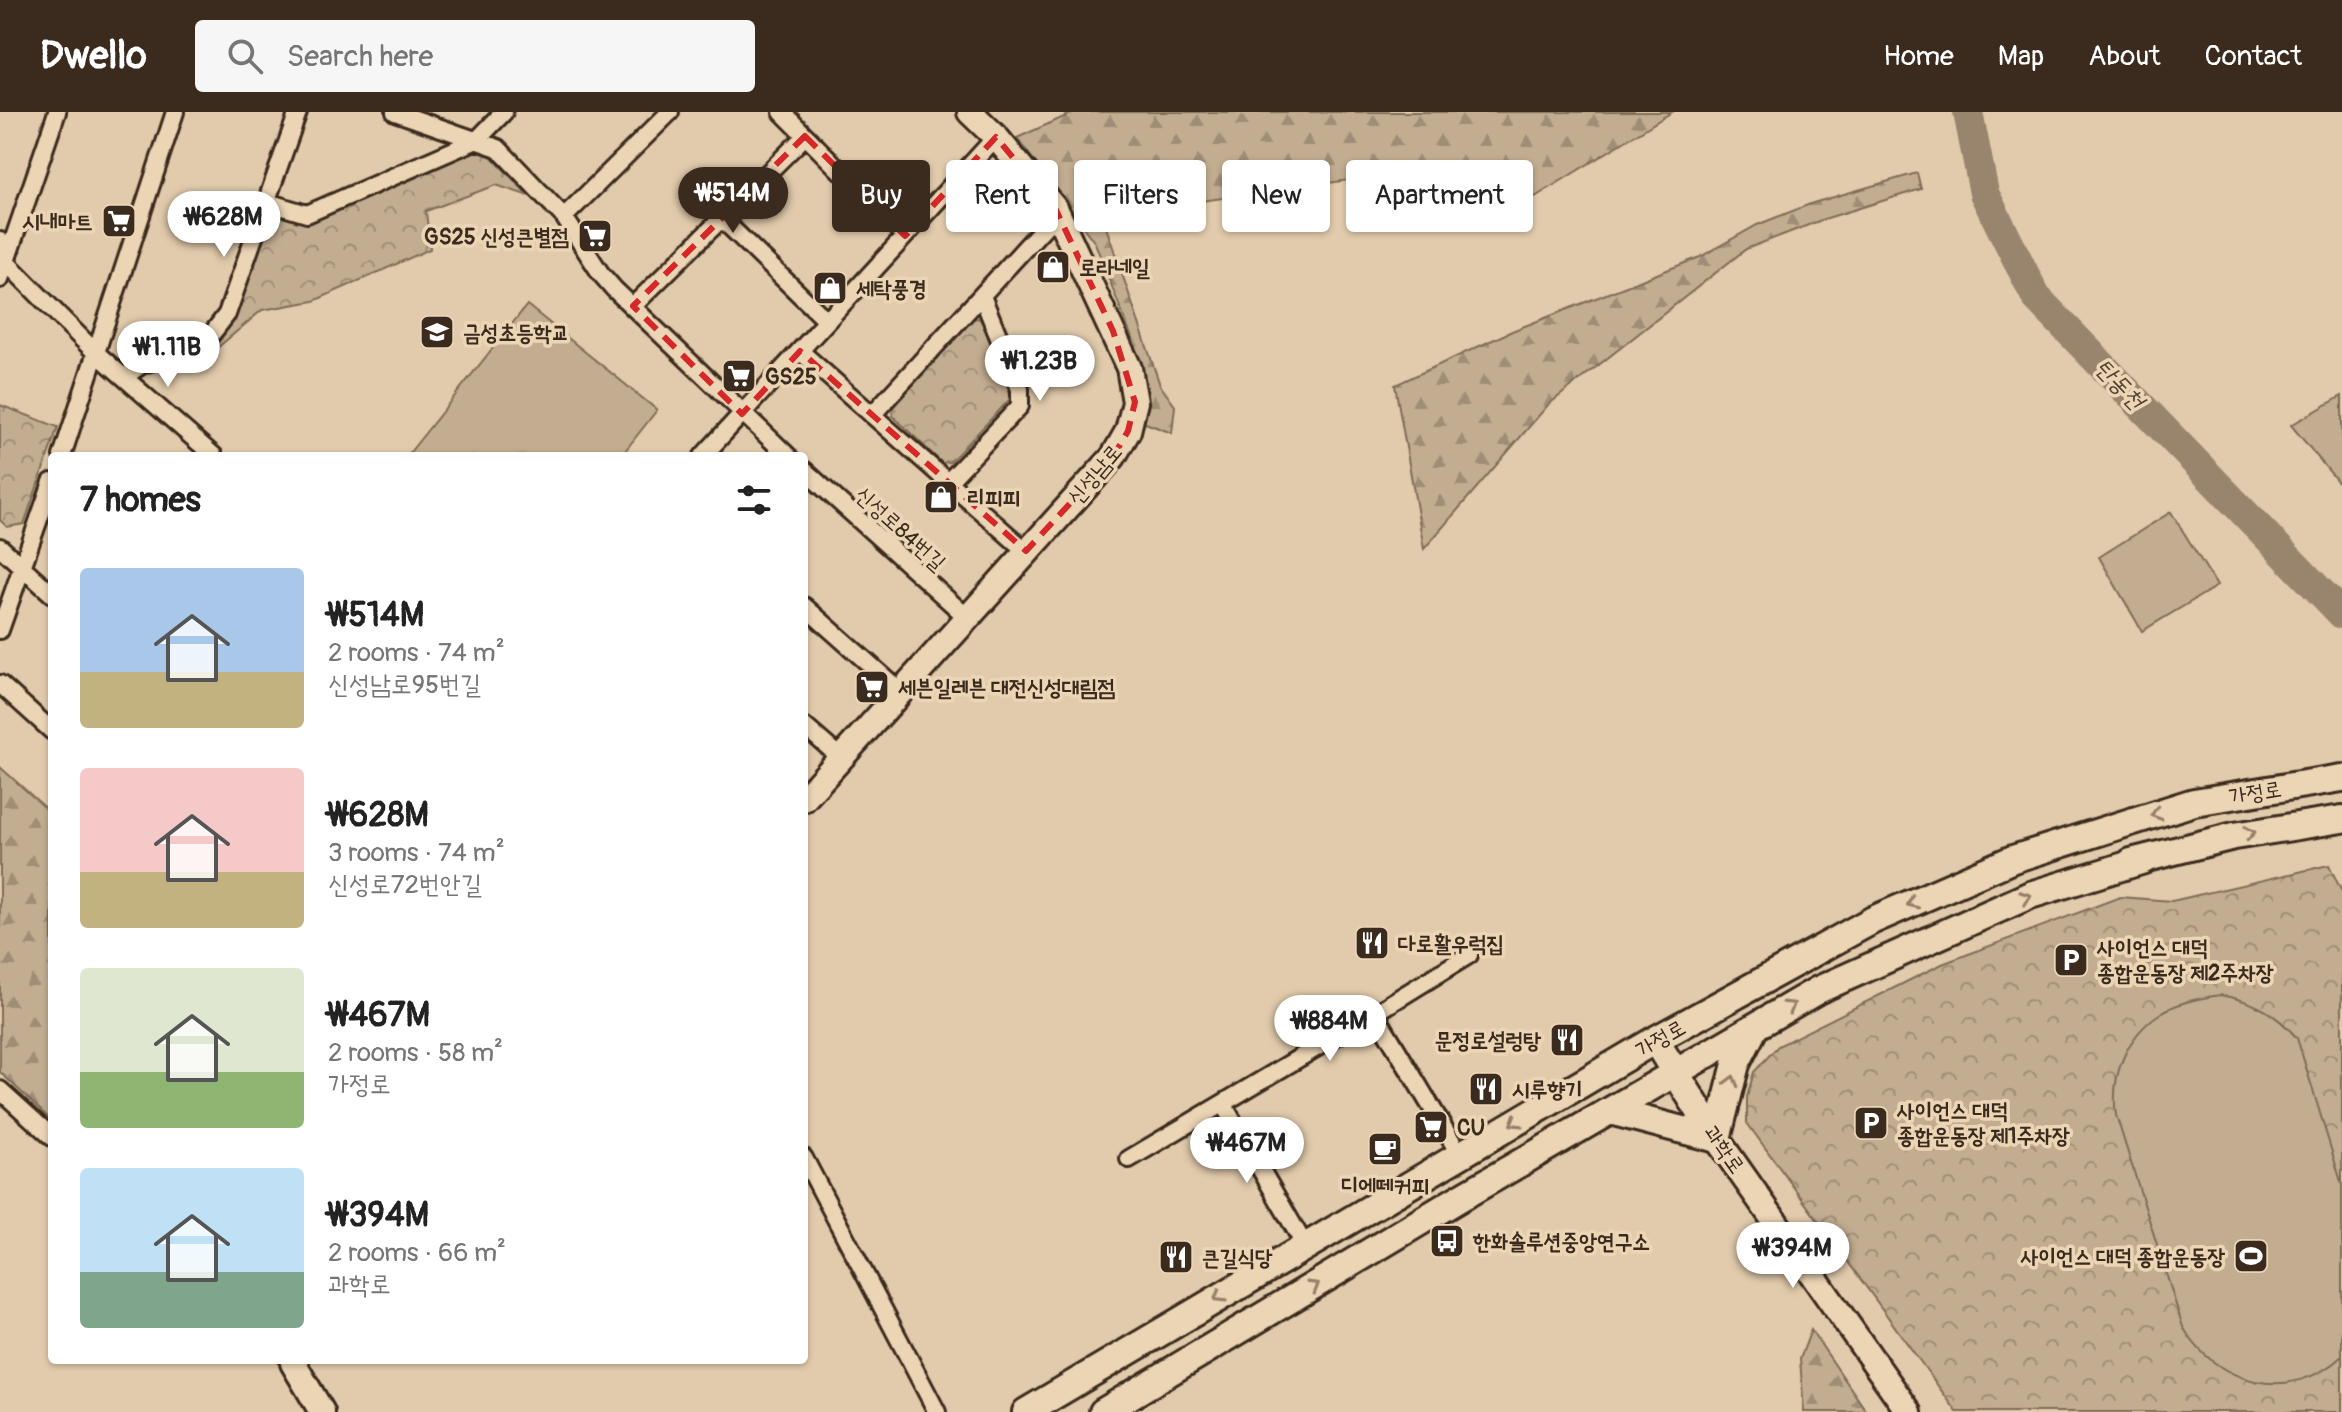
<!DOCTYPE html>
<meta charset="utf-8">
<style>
body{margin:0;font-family:Pangolin,"Poor Story",sans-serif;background:#f6f6f6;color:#222;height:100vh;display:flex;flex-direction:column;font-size:30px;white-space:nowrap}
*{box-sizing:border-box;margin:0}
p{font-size:26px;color:#767676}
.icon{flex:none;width:44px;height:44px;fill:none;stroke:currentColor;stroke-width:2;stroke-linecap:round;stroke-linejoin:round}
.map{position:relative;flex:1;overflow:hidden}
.drawer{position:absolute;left:48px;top:340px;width:760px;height:912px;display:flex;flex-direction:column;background:#fff;border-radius:8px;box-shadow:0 2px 6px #0004}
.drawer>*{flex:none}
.hud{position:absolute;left:832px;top:48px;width:760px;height:72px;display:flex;gap:16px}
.price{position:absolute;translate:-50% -68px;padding:0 18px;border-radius:28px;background:#fff;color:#222;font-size:26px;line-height:52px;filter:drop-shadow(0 2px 4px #0008)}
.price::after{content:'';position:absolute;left:50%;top:48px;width:24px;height:18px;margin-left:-12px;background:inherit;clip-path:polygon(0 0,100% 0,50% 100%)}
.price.on{background:#3b2a1e;color:#fff}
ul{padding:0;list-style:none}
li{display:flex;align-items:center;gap:24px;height:200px;padding:0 32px}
li span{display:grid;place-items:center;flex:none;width:224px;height:160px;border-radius:8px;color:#555}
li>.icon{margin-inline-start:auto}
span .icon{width:96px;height:96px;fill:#fffc;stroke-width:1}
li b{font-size:34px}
h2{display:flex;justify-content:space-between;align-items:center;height:96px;padding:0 32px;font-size:34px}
.pill{padding:0 28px;border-radius:8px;background:#fff;box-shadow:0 2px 6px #0004;font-size:28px;line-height:72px}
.pill.on{background:#3b2a1e;color:#fff}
header{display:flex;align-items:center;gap:48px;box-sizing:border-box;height:112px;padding:0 40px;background:#3b2a1e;color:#fff}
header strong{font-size:38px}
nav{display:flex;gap:44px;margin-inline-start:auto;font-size:28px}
.search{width:560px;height:72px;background:#f6f6f6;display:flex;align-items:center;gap:20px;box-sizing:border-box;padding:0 28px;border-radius:8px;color:#767676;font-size:30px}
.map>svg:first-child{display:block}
.forest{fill:url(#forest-firs);stroke:#7f6c58;stroke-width:2}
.park{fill:url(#park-crowns);stroke:#7f6c58;stroke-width:2}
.pitch{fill:#c3ad91;stroke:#7f6c58;stroke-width:2}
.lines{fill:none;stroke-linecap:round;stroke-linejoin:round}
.river{stroke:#99856e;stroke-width:30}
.street-casing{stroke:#3b2a1e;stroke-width:22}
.secondary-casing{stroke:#3b2a1e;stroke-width:30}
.primary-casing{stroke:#3b2a1e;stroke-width:32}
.street{stroke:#ecd5b5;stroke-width:16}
.secondary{stroke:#ecd5b5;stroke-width:24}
.primary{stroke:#ecd5b5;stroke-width:26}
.oneway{stroke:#94806a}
.marked{fill:none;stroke:#d62828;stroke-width:6;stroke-dasharray:16 10;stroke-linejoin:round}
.labels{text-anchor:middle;stroke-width:7;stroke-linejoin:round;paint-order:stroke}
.poi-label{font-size:22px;font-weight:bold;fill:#3b2a1e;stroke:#ecd5b5;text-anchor:start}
.street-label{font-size:22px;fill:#3b2a1e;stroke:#ecd5b5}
.water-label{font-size:24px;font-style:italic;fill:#524132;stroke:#ecd5b5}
</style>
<header>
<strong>Dwello</strong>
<div class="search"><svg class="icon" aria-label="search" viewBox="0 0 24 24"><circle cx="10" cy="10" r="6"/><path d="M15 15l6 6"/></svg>Search here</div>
<nav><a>Home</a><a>Map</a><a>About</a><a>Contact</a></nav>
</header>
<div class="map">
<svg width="2342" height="1300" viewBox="0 0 2342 1300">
<defs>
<pattern id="forest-firs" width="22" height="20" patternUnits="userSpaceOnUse" patternTransform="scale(2)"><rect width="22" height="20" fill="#c3ad91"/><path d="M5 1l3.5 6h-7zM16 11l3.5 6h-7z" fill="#a08d76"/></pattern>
<pattern id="park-crowns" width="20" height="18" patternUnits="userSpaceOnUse" patternTransform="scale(2)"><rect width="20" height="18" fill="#c3ad91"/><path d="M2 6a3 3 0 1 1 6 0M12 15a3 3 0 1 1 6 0" fill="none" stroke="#a08d76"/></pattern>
</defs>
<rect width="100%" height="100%" fill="#e2cbac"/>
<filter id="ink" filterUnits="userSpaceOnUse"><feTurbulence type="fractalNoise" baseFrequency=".0125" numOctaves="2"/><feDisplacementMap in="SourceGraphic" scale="16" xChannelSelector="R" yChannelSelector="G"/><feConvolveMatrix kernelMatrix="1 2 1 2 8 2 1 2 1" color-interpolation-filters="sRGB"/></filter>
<g filter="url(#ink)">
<path class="forest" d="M1075,0h597l-179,111 -31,-59 -360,51 58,170 15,21 -3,27 -32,-12 5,-33 -10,-42 -40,-103 -78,-105z
M1917,61l4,16 -97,30 -78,30 -198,156 -124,144 -29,-164 117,-54 188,-74 57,-32 56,-22z
M0,655l52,47v307l-52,-49z
M1811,1218l56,82h-63l-4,-53z"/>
<path class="park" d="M477,36l10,4 42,44 -33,-11 -70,26 4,38 -116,52 -52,9 -52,44 -42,11 37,-16 63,-133 10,-5 31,9z
M979,206l12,17 20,63 -61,64 -8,1 -49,-47 -1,-9 79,-88z
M0,293l58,22 -34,97 -17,3 -7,-7z
M2329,753l13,27v520h-385l-210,-289v-26l7,-25 24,-26 164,-82 178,-67 52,4z"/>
<path class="pitch" d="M527,193l130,105 -36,46h-214z
M2342,284v91l-51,-62z
M2171,400l46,74 -75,45 -43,-74z
M2220,883c33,6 55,17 77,43l45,147v171c-51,48 -126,29 -159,-29l-67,-212c-6,-40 11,-80 45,-102 17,-11 40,-15 59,-18z"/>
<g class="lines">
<path class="river" d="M1968,0l16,81 52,104 306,317"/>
<g class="street-casing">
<path id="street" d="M395,0l103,36 66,69 37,57 13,15 174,167
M782,0l123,124
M267,90l40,12 170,-74 27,-28
M564,105l106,-105
M722,107l105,102
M0,129l6,21 89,90 119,104
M0,167l57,-167
M633,194l172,-170
M800,239l226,200
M124,265l19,-13 58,-16 26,-34 71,-202
M872,303l175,-191 9,-14
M62,344l113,-344
M703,344l293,-319
M804,358l165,149
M948,370l72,-76v-17l-38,-93
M0,435l52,47
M804,494l98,87
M0,518l52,-148
M0,572l52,47
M804,614l38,33
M1375,901l94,-58
M0,978l52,47
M1223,992l82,142
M804,1046l133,254
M1129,1047l246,-146 85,142"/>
</g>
<g class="secondary-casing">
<path id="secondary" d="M804,687l309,-342 15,-26 7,-29 -6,-34 -73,-158 -60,-73 -26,-25
M1717,1027l192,273
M296,1248l-3,3 29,49"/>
</g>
<g class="primary-casing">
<path id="primary" d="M1655,928l62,99
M1610,999l107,28
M1717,1027l19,-75 19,-37
M1026,1300l629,-372 218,-120 140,-61 181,-57 148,-24
M1103,1300l355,-213 360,-209 212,-95 114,-35 -13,2 103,-26 108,-17"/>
</g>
<use href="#street" class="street"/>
<use href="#secondary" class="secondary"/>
<use href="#primary" class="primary"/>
</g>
<defs><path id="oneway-chevron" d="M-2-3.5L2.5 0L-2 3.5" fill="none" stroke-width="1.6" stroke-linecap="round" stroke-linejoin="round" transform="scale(2)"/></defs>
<g class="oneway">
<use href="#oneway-chevron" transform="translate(2156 702) rotate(162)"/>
<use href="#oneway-chevron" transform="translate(2250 721) rotate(-9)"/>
<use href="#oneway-chevron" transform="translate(2026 785) rotate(-21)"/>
<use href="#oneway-chevron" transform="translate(1912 791) rotate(156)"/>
<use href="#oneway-chevron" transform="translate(1790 894) rotate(-31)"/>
<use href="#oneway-chevron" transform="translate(1732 969) rotate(-75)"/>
<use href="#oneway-chevron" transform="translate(1515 1010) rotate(149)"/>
<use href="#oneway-chevron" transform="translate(1314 1174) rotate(-31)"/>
<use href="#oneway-chevron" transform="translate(1219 1185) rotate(149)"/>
</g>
</g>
<path class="marked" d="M805,24l100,100 91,-99 60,73 57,121 22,71 -7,29 -15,26 -87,94 -226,-200 -58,63 -109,-108z"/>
<defs>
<g id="supermarket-square" transform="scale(1.8)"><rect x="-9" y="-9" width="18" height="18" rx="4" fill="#3b2a1e" stroke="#ecd5b5"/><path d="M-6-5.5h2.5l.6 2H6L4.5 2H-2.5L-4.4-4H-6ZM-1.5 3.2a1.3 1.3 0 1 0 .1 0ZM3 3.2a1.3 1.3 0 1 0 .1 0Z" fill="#fff"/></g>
<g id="shop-square" transform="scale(1.8)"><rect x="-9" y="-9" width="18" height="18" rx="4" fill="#3b2a1e" stroke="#ecd5b5"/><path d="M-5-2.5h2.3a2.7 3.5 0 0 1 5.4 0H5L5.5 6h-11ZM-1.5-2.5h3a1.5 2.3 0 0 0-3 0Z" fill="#fff"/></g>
<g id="school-square" transform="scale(1.8)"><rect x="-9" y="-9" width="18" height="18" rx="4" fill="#3b2a1e" stroke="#ecd5b5"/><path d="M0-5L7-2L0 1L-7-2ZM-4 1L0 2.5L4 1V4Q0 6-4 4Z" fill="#fff"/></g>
<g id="restaurant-square" transform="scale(1.8)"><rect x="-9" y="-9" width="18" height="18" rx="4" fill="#3b2a1e" stroke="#ecd5b5"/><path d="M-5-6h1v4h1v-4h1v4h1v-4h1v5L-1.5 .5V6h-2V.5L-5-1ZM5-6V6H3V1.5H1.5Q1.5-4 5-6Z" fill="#fff"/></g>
<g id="parking-square" transform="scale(1.8)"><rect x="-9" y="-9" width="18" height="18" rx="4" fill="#3b2a1e" stroke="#ecd5b5"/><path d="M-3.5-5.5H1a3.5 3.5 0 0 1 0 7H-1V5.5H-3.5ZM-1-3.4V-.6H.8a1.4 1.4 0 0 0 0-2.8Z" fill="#fff"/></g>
<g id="cafe-square" transform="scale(1.8)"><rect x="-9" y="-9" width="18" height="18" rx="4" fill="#3b2a1e" stroke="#ecd5b5"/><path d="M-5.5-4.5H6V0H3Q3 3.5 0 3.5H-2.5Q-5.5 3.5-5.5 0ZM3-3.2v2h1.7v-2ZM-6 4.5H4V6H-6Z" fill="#fff"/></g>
<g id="bus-square" transform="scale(1.8)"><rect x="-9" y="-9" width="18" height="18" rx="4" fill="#3b2a1e" stroke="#ecd5b5"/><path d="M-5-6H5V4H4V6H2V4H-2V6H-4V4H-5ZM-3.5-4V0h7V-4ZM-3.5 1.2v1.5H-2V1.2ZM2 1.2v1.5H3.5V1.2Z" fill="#fff"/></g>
<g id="stadium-square" transform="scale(1.8)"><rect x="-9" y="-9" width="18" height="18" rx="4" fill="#3b2a1e" stroke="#ecd5b5"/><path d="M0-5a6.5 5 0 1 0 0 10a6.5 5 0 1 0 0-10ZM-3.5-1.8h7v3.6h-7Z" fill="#fff"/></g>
</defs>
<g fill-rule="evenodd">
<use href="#supermarket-square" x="119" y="109"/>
<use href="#supermarket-square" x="595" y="124"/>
<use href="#shop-square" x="1053" y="155"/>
<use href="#shop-square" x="830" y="176"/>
<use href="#school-square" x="437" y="220"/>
<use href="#supermarket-square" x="739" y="264"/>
<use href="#shop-square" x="941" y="385"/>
<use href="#supermarket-square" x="872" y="575"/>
<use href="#restaurant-square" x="1372" y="831"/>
<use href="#parking-square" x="2071" y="848"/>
<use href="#restaurant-square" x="1567" y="928"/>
<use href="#restaurant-square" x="1486" y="977"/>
<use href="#parking-square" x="1871" y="1011"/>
<use href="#supermarket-square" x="1431" y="1015"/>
<use href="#cafe-square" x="1385" y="1037"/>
<use href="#bus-square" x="1447" y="1129"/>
<use href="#stadium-square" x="2251" y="1144"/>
<use href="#restaurant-square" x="1176" y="1145"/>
</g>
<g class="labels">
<g class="poi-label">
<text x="93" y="117" text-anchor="end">시내마트</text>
<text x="569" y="132" text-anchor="end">GS25 신성큰별점</text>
<text x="1079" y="163">로라네일</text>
<text x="856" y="184">세탁풍경</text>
<text x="463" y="228">금성초등학교</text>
<text x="765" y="272">GS25</text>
<text x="967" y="393">리피피</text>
<text x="898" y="583">세븐일레븐 대전신성대림점</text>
<text x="1398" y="839">다로활우럭집</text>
<text x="2097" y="843">사이언스 대덕<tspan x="2097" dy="25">종합운동장 제2주차장</tspan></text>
<text x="1541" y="936" text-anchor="end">문정로설렁탕</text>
<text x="1512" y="985">시루향기</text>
<text x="1897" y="1006">사이언스 대덕<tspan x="1897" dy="25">종합운동장 제1주차장</tspan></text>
<text x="1457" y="1023">CU</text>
<text x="1385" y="1081" text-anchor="middle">디에떼커피</text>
<text x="1473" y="1137">한화솔루션중앙연구소</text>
<text x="2225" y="1152" text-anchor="end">사이언스 대덕 종합운동장</text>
<text x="1202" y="1153">큰길식당</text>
</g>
<g class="street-label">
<text transform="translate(1094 362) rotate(-50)" y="8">신성남로</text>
<text transform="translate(901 416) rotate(42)" y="8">신성로84번길</text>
<text transform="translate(2255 680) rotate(-9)" y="8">가정로</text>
<text transform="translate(1660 926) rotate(-30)" y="8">가정로</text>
<text transform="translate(1725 1037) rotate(55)" y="8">과학로</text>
</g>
<g class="water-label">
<text transform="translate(2120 272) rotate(46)" y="8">탄동천</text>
</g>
</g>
</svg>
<b class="price on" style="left:733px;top:123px">₩514M</b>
<b class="price" style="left:224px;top:147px">₩628M</b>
<b class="price" style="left:168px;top:277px">₩1.11B</b>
<b class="price" style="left:1040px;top:291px">₩1.23B</b>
<b class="price" style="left:1330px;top:951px">₩884M</b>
<b class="price" style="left:1247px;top:1073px">₩467M</b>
<b class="price" style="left:1793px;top:1178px">₩394M</b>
<div class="hud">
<a class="pill on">Buy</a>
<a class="pill">Rent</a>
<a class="pill">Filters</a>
<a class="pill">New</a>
<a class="pill">Apartment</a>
</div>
<section class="drawer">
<h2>7 homes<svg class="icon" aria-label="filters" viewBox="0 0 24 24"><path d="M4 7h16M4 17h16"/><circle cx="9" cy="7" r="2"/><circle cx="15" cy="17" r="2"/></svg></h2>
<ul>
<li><span style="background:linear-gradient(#a9c7e8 65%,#c2b280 0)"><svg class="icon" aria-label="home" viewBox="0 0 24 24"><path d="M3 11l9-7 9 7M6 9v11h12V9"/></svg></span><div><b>₩514M</b><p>2 rooms · 74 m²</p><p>신성남로95번길</p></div></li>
<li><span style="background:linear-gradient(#f6c9c9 65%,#c2b280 0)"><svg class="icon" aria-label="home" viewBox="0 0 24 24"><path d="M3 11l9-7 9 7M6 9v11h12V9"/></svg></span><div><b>₩628M</b><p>3 rooms · 74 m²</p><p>신성로72번안길</p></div></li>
<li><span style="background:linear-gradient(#dfe7d0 65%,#8fb573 0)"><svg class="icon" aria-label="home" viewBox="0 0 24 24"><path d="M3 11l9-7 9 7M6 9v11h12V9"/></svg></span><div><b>₩467M</b><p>2 rooms · 58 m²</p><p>가정로</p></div></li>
<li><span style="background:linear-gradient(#bfe0f5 65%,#7fa58c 0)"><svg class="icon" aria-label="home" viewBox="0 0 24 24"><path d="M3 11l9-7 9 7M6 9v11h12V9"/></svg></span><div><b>₩394M</b><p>2 rooms · 66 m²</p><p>과학로</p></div></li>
</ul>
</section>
</div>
